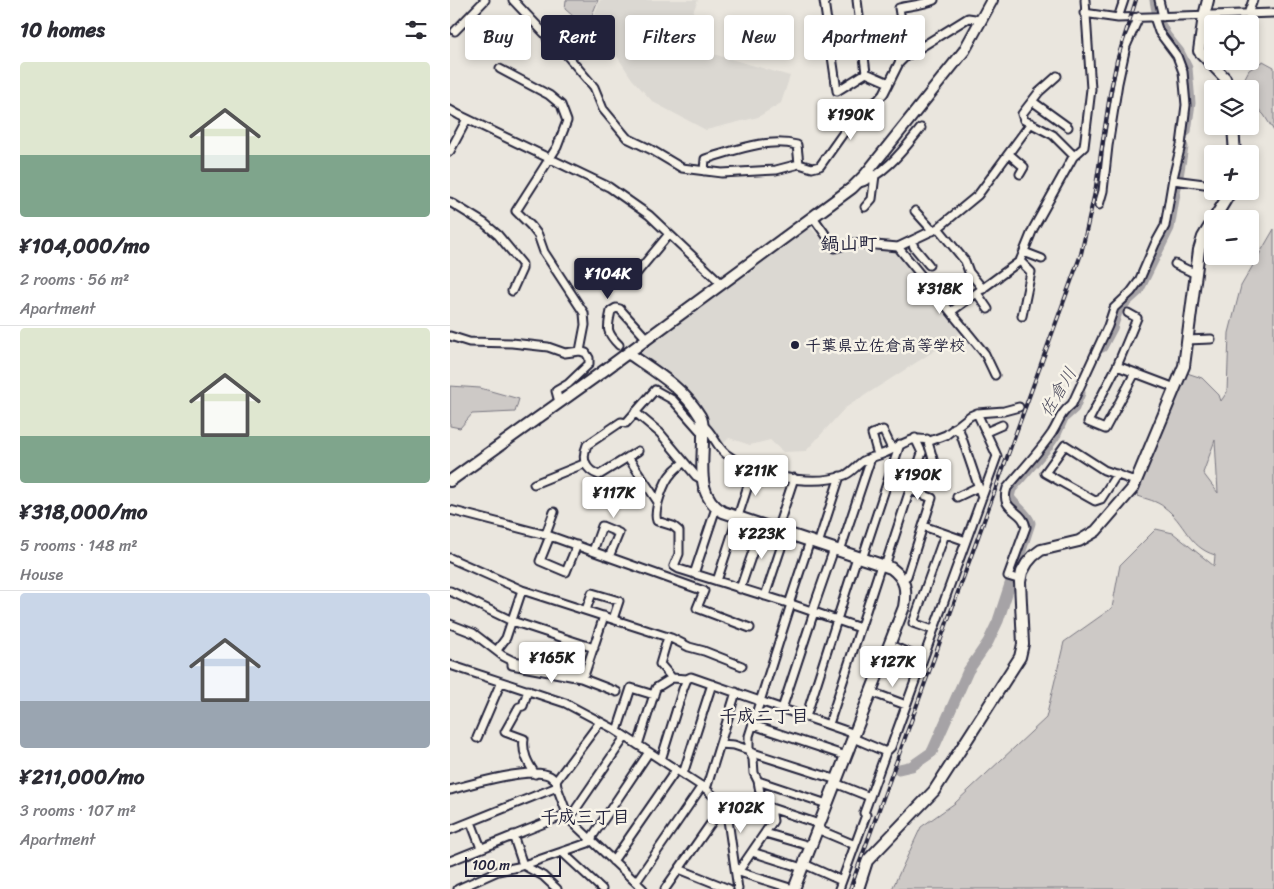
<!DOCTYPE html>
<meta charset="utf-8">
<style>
body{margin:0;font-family:Sriracha,"Klee One",sans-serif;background:#f2f2f3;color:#2b2b33;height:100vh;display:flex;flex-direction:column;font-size:19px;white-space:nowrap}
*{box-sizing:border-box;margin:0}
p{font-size:16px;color:#7c7c81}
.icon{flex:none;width:28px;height:28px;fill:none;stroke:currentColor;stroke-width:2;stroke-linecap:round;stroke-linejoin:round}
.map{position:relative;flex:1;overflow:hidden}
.sheet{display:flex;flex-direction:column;background:#fff;width:450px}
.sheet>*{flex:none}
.guide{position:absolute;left:15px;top:15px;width:475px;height:45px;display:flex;gap:10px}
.controls{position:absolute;left:754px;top:15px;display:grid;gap:10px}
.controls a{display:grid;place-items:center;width:55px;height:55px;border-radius:5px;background:#fff;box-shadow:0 2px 8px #0003;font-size:25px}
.scale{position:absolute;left:15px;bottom:12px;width:96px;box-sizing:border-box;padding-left:5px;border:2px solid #22223b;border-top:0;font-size:14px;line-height:18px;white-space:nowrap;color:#22223b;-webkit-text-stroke:4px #f7f3e8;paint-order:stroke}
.price{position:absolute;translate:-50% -42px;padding:0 11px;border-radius:5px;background:#fff;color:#222;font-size:16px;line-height:32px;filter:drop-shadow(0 1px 2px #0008)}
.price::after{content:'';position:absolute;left:50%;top:30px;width:15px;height:11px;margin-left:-8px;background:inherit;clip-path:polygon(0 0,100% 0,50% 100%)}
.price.selected{background:#22223b;color:#fff}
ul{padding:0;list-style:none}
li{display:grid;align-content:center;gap:10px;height:265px;padding:0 20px}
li+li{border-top:1px solid #e1e1e2}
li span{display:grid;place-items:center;height:155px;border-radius:5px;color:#555}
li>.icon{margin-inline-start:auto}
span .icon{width:90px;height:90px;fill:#fffc;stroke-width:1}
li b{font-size:21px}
h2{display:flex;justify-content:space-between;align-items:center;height:60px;padding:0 20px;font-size:21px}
.pill{padding:0 18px;border-radius:5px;background:#fff;box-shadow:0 2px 8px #0003;font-size:18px;line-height:45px}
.pill.selected{background:#22223b;color:#fff}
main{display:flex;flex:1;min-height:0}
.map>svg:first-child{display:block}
.built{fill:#dbd8d2}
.green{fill:#cdc9c6;stroke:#787680;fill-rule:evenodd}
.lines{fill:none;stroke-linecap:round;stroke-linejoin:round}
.river{stroke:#a6a3a6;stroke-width:11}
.street-casing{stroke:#22223b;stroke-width:11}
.secondary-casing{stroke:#22223b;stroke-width:14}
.street{stroke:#f7f3e8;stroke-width:7}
.secondary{stroke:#f7f3e8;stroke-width:10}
.rail-casing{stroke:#22223b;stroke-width:4}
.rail{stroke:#f7f3e8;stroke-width:2;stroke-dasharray:5.5;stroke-linecap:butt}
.poi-dot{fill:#22223b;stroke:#f7f3e8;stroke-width:2}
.labels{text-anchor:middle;stroke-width:5;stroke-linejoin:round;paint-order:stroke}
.poi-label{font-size:16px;font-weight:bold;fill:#22223b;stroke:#f7f3e8;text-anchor:start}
.water-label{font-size:18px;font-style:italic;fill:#504f60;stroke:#f7f3e8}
.neighbourhood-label{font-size:18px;font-weight:bold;fill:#22223b;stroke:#f7f3e8}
.quarter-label{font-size:19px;font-weight:bold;fill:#22223b;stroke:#f7f3e8}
</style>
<main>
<section class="sheet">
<h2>10 homes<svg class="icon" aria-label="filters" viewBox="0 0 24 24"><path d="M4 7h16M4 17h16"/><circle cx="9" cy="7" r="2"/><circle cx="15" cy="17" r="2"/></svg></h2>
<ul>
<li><span style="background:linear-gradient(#dfe7d0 60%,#7fa58c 0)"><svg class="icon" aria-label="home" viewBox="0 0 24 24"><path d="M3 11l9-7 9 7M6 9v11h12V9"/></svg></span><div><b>¥104,000/mo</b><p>2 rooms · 56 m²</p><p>Apartment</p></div></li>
<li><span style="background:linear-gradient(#dfe7d0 70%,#7fa58c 0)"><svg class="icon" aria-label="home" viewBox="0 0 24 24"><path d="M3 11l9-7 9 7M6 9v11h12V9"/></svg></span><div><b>¥318,000/mo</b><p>5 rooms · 148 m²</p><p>House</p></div></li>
<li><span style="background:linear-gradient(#c9d6e8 70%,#9aa5b1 0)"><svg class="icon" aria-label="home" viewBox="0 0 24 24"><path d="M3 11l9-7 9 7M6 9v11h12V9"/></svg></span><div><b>¥211,000/mo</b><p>3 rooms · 107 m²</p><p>Apartment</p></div></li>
</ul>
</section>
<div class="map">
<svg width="824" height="889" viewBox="0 0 824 889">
<rect width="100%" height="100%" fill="#eae6de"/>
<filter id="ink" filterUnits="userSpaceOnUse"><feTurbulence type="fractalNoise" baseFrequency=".02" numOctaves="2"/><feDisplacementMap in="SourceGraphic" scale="10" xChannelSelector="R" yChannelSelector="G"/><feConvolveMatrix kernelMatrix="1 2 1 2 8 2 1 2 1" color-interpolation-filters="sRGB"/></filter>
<g filter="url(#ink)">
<path class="built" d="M150,0h98l-10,24 11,9 -4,13 4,4 91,26 -9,27 -23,14 -52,13 -53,-28 -21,-23 -19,-29 -25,-18z
M359,226l24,25h63l67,78 -10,10 -108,69 -39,43 -23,1 -13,-12 -20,5 -21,-7 -6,6 -40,-59 -46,-34z"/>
<path class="green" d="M116,0h32l-6,15 -10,9 -17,-15z
M813,61l11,6v64l-10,-16 -14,-15v-11h-11l10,-19z
M824,229v660h-382l29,-62 34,-24 91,-85 18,-76 48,-34 8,-43 36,-36 17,4 41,33 1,-11c-27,-8 -30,-33 -51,-48 -7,-6 -18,-8 -26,-11v-22l43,-103 21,7 17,17 2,6 6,-9 2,-59 12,-47zM765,440l3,53 -15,-20z
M0,386l30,2 39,11 -4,13 -43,2 -12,14 -10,-2z"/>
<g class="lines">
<path class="river" d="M705,0l4,22 7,14 13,16 8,16 3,35 -4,28
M652,347l10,-19 6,-19 20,-18 31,-63 14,-81
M449,769l13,-3 20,-14 36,-81 20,-29 10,-21 32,-98c-4,-11 -15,-16 -21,-26l2,-8 36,-42 9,-13 7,-16 11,-10 6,-15"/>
<g class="street-casing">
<path id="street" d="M63,0l33,35 5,14h7l6,3 30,35 9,22 24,29 23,11 32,19 40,5 54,-3 23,-6
M376,0l-2,1 13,90 29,-18
M407,0l9,73
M709,0l4,17
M634,13l34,5 156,-5
M798,14l5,-14
M668,18l6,-18
M5,31l30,-31
M462,52l-8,-14 -5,-30c12,-3 24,-3 35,-8
M50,69l49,26 12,10 6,16 -10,26 -41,64 15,15 7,9 6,17 40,61 1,12 -5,26
M416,73l23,10
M607,76l-18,16 -17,22 2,6 29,15 21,21
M582,101l36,26
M0,110l9,5 150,72 40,28 72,68
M0,151l17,-32
M559,154l15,13 -4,7
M254,171l1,-12c29,-8 62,-22 92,-14l2,19 13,4 8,-2 34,-48 24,-18 6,-7 15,-30 6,-6 63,-39 14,2
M723,180l39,5
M406,184c26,-5 49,-36 65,-56
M0,202l34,21 14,12 24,29v5l-10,22
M649,205l4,-14 5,-45 10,-63 8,-37 13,-29
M415,207l7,-8 3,-24
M465,211l18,20
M363,217l22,31 18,-5 45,4 40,-19 40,-33 53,-72
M488,228l27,33 4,11 14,17
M462,241l2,6 15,18
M448,247l87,107 10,21
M574,252l18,7
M570,261l11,11 -9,44
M725,264l21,10
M161,273l9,8 11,-1 38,-46
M527,293l11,16
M502,311l68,-50 13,-32 40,-72 11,-10 7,-58 -6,-89
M678,313l9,5 -20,48 58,22
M0,336l19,6 43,1 36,4 17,6 15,-2 6,2 3,5v6l-21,20 -12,7 3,11
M737,340l24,-1
M169,345c-13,-13 -12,-16 -8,-34l5,-3 4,1 27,30
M667,366l-29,56 17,7 30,-56
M185,412l25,21 36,43 7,4
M253,428l2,-1c8,7 12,20 21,27 27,21 86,34 119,21 7,-3 12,-10 18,-14 7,-4 15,-5 22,-8 15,-7 28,-19 45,-12l16,-6 24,-19 7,-3 27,-2 15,-4
M504,428l6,4 22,65
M536,432l16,-7
M477,439l9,30
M188,451l-39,24c-14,-5 -18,-16 -12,-30l34,-23 5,1 29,-33 18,10 30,34
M428,455l-6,-21 11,-4 9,19
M178,457l30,45
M234,462c-4,4 -9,7 -12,11 -8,8 -19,38 -15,48l16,5 6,5v23l-5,12 5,3 112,35 69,24
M667,474l-16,25 -6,2 -50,-28 20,-28 39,25 31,11
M84,484l52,-21
M507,497l21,-10
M0,510l100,26 154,55 -7,17 53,20
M473,526l43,15
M327,530l17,-52
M96,534l8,-22
M100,536l-10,25 26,11 11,-27
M368,544l22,-68
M143,551l9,-25 17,7 -10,24
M390,551l31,-93
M0,558l72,32 149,48 18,9 15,4 38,15
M412,559l38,-115
M435,566l37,-113 -7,-15
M244,574l22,-66
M452,579l5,-3 25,-78 -22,-8
M571,580l-13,-4 18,-49c-3,-18 -27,-16 -19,-39 15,-18 32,-36 45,-55 8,-13 7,-18 20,-29l36,-78 6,-18 17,-16 8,-11 16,-37 10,-18 8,-48 8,-33 5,-40 -3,-33 -6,-16 -18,-24 -5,-15
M267,581l36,-111
M290,589l22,-64
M0,591l62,30 82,27
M315,596l21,-63
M339,604l21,-63
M136,610l6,-17 27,8 -6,18
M362,612l22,-63
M0,624l23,9 30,23 10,5 72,12 19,-57
M483,630l-20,-7 32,-89
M218,637l-8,27 12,14
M440,645l33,14
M47,650l9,-12 16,-48
M62,663v2l69,13 36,14
M0,665l115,38 47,25 94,61 30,-97
M78,690l-5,16 -4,1 -14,25 19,7c-2,14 4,24 11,35
M421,692l35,13
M332,709l32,-97
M356,717l51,-160
M150,722l-44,59 1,6 12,32 74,70
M379,724l52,-159
M303,725l93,31
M167,731l14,-43 23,7
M27,738l24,-56
M270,744l14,1 15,5
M188,745l18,-57 16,-10 15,1
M300,752l87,28
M436,752l5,-5 106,-291 -20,-43
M211,760l22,-71 4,-10 4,-2 164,57
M233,774l29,-90
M308,781l69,23
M385,783l35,14
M256,789l16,15 5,9 11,76
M0,790c21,-6 82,-24 100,-14 1,1 6,5 6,5
M321,808l48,16
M119,819l56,-82
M21,822l10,26
M367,829l38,16
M0,830l107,-43
M315,833l45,13
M63,835l10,30 20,11 14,13
M112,852l40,37
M302,852l50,16
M0,861l117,-47
M163,861l63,-91
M354,864l38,17
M229,869l50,20
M286,871l57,18
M288,872l35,-51 -2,-13 -9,-4 -4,-23 -4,-8 -1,-14 -4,-9v-14l42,-132
M186,882l66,-96
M8,889l40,-18 20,-4 70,-24 61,-91
M215,889l58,-83
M389,889l27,-74 -2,-2 22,-61 -33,-14"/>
</g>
<g class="secondary-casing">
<path id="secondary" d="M758,0l-4,16 -5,35 26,27 4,11
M783,126l2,28
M764,219l17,-28
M178,353c26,18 55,34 72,63 4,6 3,16 3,23 0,28 -7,57 20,73l168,56c15,11 16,22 13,39l-110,282
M0,481l152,-109 250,-184 13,-13 99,-124 28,-51
M408,889l9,-28 67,-70 86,-134 3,-13 -3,-62 2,-10 5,-9 6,-7 8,-6 38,-9 17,-10 37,-43 51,-122 15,-116 4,-13 9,-15"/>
</g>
<use href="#street" class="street"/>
<use href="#secondary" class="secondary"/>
<g class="rail-casing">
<path id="rail" d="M400,889l231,-635 14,-62 15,-98 7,-34 19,-60"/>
</g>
<use href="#rail" class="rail"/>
</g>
</g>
<circle class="poi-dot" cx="345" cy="345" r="5"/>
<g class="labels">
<g class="poi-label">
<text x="355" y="351">千葉県立佐倉高等学校</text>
</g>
<g class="water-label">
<text transform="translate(608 392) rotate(-59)" y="6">佐倉川</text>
</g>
<g class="neighbourhood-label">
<text x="314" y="722">千成二丁目</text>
<text x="135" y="823">千成三丁目</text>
</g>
<g class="quarter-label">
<text x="399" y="250">鍋山町</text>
</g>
</g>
</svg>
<div class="controls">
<a><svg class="icon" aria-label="locate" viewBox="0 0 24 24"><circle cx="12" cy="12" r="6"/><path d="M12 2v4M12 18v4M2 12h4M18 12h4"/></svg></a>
<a><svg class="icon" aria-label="layers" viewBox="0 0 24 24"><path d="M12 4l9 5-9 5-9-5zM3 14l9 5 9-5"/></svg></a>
<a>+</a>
<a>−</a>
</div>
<div class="scale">100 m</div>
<b class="price" style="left:401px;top:141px">¥190K</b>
<b class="price selected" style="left:158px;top:300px">¥104K</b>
<b class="price" style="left:490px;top:315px">¥318K</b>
<b class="price" style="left:306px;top:497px">¥211K</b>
<b class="price" style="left:468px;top:501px">¥190K</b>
<b class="price" style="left:164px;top:519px">¥117K</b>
<b class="price" style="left:312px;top:560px">¥223K</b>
<b class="price" style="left:102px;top:684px">¥165K</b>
<b class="price" style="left:443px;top:688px">¥127K</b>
<b class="price" style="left:291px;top:834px">¥102K</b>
<div class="guide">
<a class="pill">Buy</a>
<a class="pill selected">Rent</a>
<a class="pill">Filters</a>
<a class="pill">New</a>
<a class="pill">Apartment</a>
</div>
</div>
</main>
